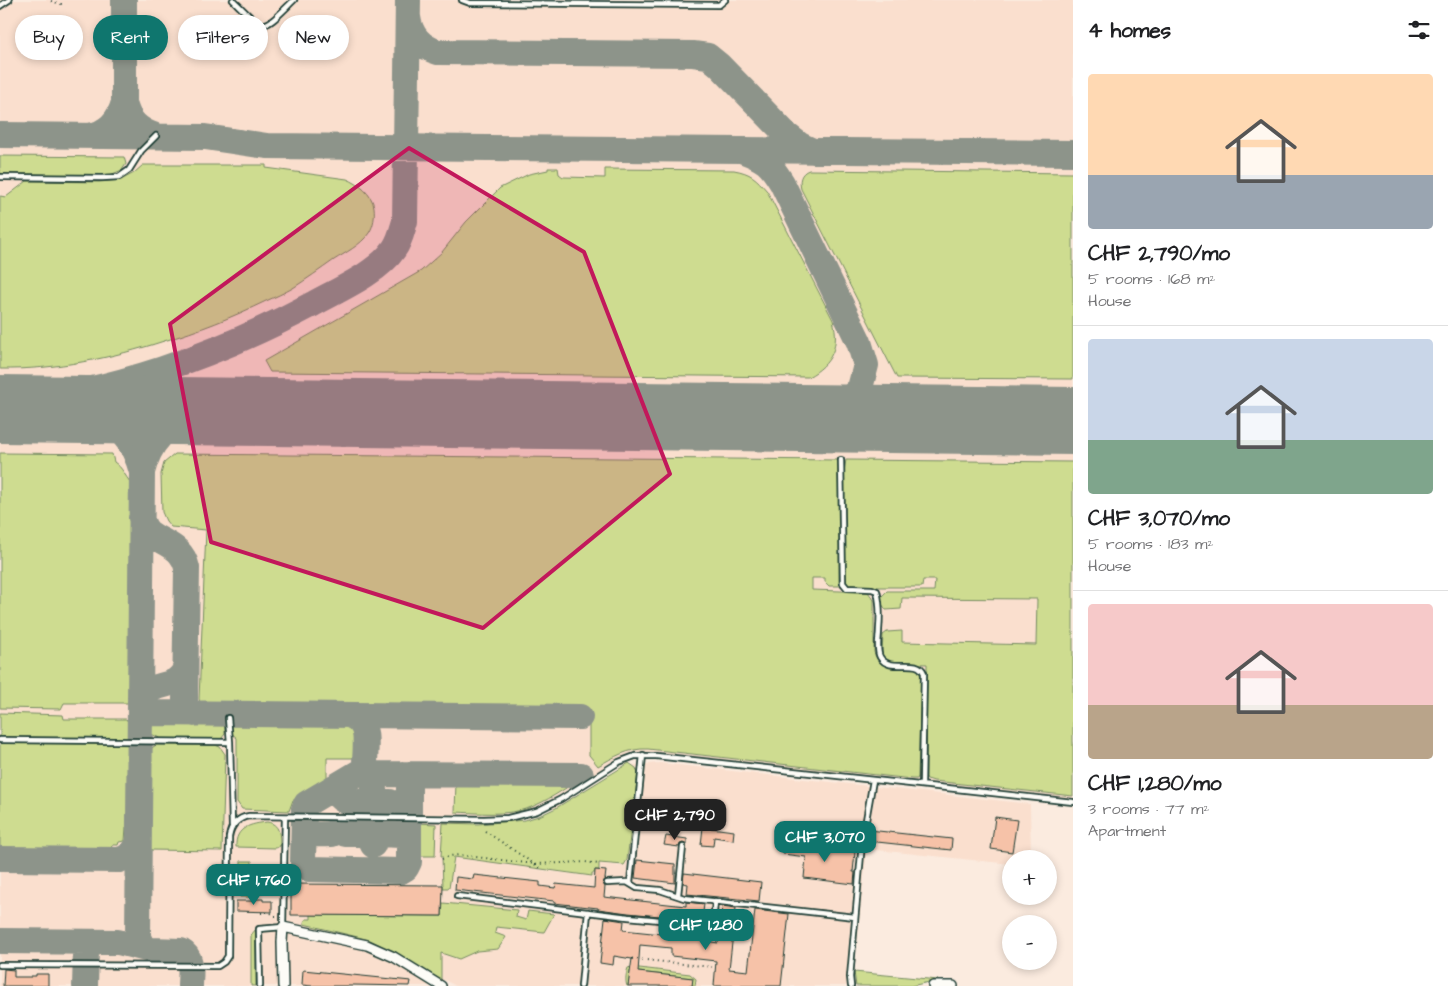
<!DOCTYPE html>
<meta charset="utf-8">
<style>
body{margin:0;font-family:"Architects Daughter",sans-serif;background:#f6f6f6;color:#202124;height:100vh;display:flex;flex-direction:column;font-size:19px;white-space:nowrap}
*{box-sizing:border-box;margin:0}
p{font-size:16px;color:#757577}
.icon{flex:none;width:28px;height:28px;fill:none;stroke:currentColor;stroke-width:2;stroke-linecap:round;stroke-linejoin:round}
.map{position:relative;flex:1;overflow:hidden}
.panel{display:flex;flex-direction:column;background:#fff;width:375px}
.panel>*{flex:none}
.guide{position:absolute;left:15px;top:15px;width:475px;height:45px;display:flex;gap:10px}
.controls{position:absolute;left:1002px;top:850px;display:grid;gap:10px}
.controls a{display:grid;place-items:center;width:55px;height:55px;border-radius:50%;background:#fff;box-shadow:0 2px 8px #0003;font-size:25px}
.price{position:absolute;translate:-50% -42px;padding:0 11px;border-radius:10px;background:#0f766e;color:#fff;font-size:16px;line-height:32px;filter:drop-shadow(0 1px 2px #0008)}
.price::after{content:'';position:absolute;left:50%;top:30px;width:15px;height:11px;margin-left:-8px;background:inherit;clip-path:polygon(0 0,100% 0,50% 100%)}
.price.on{background:#222;color:#fff}
ul{padding:0;list-style:none}
li{display:grid;align-content:center;gap:10px;height:265px;padding:0 15px}
li+li{border-top:1px solid #e0e0e0}
li span{display:grid;place-items:center;height:155px;border-radius:5px;color:#555}
li>.icon{margin-inline-start:auto}
span .icon{width:90px;height:90px;fill:#fffc;stroke-width:1}
li b{font-size:21px}
h2{display:flex;justify-content:space-between;align-items:center;height:60px;padding:0 15px;font-size:21px}
.tag{padding:0 18px;border-radius:22px;background:#fff;box-shadow:0 2px 8px #0003;font-size:18px;line-height:45px}
.tag.on{background:#0f766e;color:#fff}
main{display:flex;flex:1;min-height:0}
.map>svg:first-child{display:block}
.built{fill:#fadfce}
.green{fill:#cedc90;stroke:#768c62}
.lines{fill:none;stroke-linecap:round;stroke-linejoin:round}
.taxiway{stroke:#8d948a;stroke-width:26}
.runway{stroke:#8d948a;stroke-width:68}
.building{fill:#f6c2a8;stroke:#1f3d34}
.service-casing{stroke:#1f3d34;stroke-width:8}
.minor-casing{stroke:#1f3d34;stroke-width:12}
.path{stroke:#1f3d34;stroke-width:2;stroke-dasharray:1 4;stroke-linecap:butt}
.service{stroke:#fdfcf7;stroke-width:4.5}
.minor{stroke:#fdfcf7;stroke-width:9}
.marked{fill:#c2185b;fill-opacity:0.2;stroke:#c2185b;stroke-width:4;stroke-linejoin:round}
</style>
<main>
<div class="map">
<svg width="1073" height="986" viewBox="0 0 1073 986">
<rect width="100%" height="100%" fill="#fbebdf"/>
<filter id="ink" filterUnits="userSpaceOnUse"><feTurbulence type="fractalNoise" baseFrequency=".02" numOctaves="2"/><feDisplacementMap in="SourceGraphic" scale="10" xChannelSelector="R" yChannelSelector="G"/><feConvolveMatrix kernelMatrix="1 2 1 2 8 2 1 2 1" color-interpolation-filters="sRGB"/></filter>
<g filter="url(#ink)">
<path class="built" d="M0,0h1073v801l-417,-45 -45,10 -55,42 -84,11 -16,38 77,10 8,3 50,6 1,-3 7,-10 23,3 14,-98 -3,-3 27,-2 370,41 1,55h-20v5l-144,-15 -13,125 2,12h-400l-12,-6 -1,6h-443z"/>
<path class="green" d="M0,156l124,1 2,7 -4,6 -12,5 -110,-1z
M143,165h123v3l81,11c12,5 25,15 27,28 1,9 0,18 -5,26 -8,12 -24,20 -35,27 -14,10 -27,19 -41,28 -9,5 -18,9 -27,13 -33,16 -68,30 -102,40 -52,17 -109,29 -164,28v-173l6,1 21,-16 72,1 22,-2 13,-7z
M548,168h10l1,6 4,3 42,1v-9l129,1c17,3 22,8 33,21l66,129c7,26 -1,44 -25,57l-538,-5 -6,-11 157,-90 21,-19 24,-30 34,-34 29,-14 19,-4z
M809,170l264,3v206l-176,-1 -96,-189c-2,-8 -1,-16 8,-19z
M0,453l112,1 2,8c9,6 10,13 17,21l-2,220h-65l-3,6 -61,-1z
M175,454l663,6 2,4 -1,118 3,4h-13l-4,-4v-4h-13v12l56,2 6,8v52c6,22 26,14 43,17l4,7 -3,101 -1,2h-5l-264,-30c-20,-1 -34,8 -50,17l-9,-11v-43l-380,-4 -8,-2 -2,-7 7,-169 -35,-3 -5,-6 -4,-9 -1,-38 3,-11z
M846,460l227,2v334l-139,-15 -7,-2 -1,-2 1,-113 -35,-1 -8,-6 -2,-3 1,-19 4,-3 15,-1v11l134,3 1,-46 -135,-1 -1,11 -15,1 -4,-6 -1,-7 6,-6h47l1,-11h-12l-1,7h-74l-3,-3 -1,-112z
M0,713l63,2 1,4h62l3,4v104h-3l-1,14 -6,1 -1,3h-6l-1,5 -111,-1z
M230,718l118,1c2,1 6,3 7,4 7,8 6,28 0,35h-28v25l-30,18 -4,-1 -4,11 -47,-2 -5,-7v-64l-6,-5z
M205,719h19l1,15 -4,5 -57,1 -13,-6 1,-10 3,-3h34z
M156,745h59l5,2 5,7 -3,97 -73,-1v-100z
M629,763l7,5 2,6 -11,86 -3,5 -25,-2v7h-4v3h-3v3l-138,-19 -5,31h-6l-1,-32h-1l2,-33 35,1 47,-4 14,-4 17,-8z
M473,777l107,2c-17,11 -33,22 -51,29 -23,8 -51,5 -74,4l1,-30h15z
M267,822c13,2 13,13 13,24l-4,2 -40,-1c-1,-20 15,-23 31,-25z
M417,823l19,1 -1,32h-19z
M241,861h11l-1,36h-11z
M443,903l74,7 -1,7 10,3 2,-9 26,3 -10,18 -48,-5 -1,6 11,4 -8,12 -21,2 -18,8 -18,-6v27l-61,-35 -10,-5 -66,-16v-2l2,-3h5v-4l131,1z
M256,929v57h-5v-51z
M631,967l59,7 6,5 -1,7h-3v-8l-62,-7 -2,15h-1c-2,-5 -1,-13 1,-18z
M854,972l74,7 10,1 -27,6h-55z"/>
<g class="lines">
<path class="taxiway" d="M124,0v102
M408,17c2,18 13,30 30,35l255,2 15,2 11,9 68,70 13,10 13,6
M0,135l205,2 62,9 806,7
M89,136c19,-3 30,-15 35,-34 3,18 14,29 32,34
M744,151c21,8 26,12 38,32l77,159 7,23 -6,23 -11,11 -26,19
M0,405c113,-13 213,-48 313,-101 25,-14 65,-31 81,-55 6,-8 8,-18 11,-28l3,-221
M87,410c32,19 45,25 55,62l-4,465 4,9 8,4
M142,472c9,-35 24,-43 54,-61
M141,518l3,8 3,5c16,13 35,14 40,37l-2,132c0,7 2,10 9,14
M140,697c13,-16 37,-7 45,-28
M140,705l2,5 6,3 432,4
M351,716c20,7 14,30 14,49l1,4 5,5 210,1
M365,765l-2,5 -57,34 -2,5 -1,54 6,6 92,2 5,-3 3,-6v-78l-2,-7 -5,-3
M371,774l3,4 -1,67
M339,795l1,3 5,3 45,1
M304,827c5,10 17,7 28,7l6,-6 7,6h22l6,-7c5,10 19,7 29,8l7,-6
M0,859l119,1c10,-3 16,-8 19,-17
M0,941l118,1 32,8 31,1c13,7 9,23 9,35
M85,986l1,-35 4,-6 8,-3"/>
<path class="runway" d="M0,409l1073,12"/>
</g>
<path class="building" d="M995,817l22,3 -5,32 -21,-3z
M703,827l31,4 -1,9 -19,-3 -1,9 -12,-1z
M869,830l83,9 -1,11 -83,-9z
M666,836l21,3v6l-4,-2 -3,1 -1,3 -15,-2z
M784,844l71,8 -2,20h2l-1,12 -50,-6 2,-21 -23,-3z
M637,860l38,4v19l-40,-5z
M595,870l11,1 -1,8h1l-3,4 2,4 -1,10 82,9v-4l18,2 -2,16 -74,-7 -30,-4v-1l-44,-5v-2l-99,-11 1,-13 17,2 1,-4 66,7v4l15,2 1,-4 38,4z
M684,873l77,9 -2,19 -72,-7 1,-10 -5,-1z
M291,884l152,1 -1,31 -151,-1z
M254,899h9v2h9v11l-36,-1v-10h18z
M722,906l14,2 -7,61 19,2 7,-61 34,4 -8,72h-67l2,-25 -45,-5v-8l-31,-3 -2,27 55,6 -1,8h-64l4,-27 -18,-3 -1,9 -13,-2 5,-45 19,3 -1,9 77,8 -1,2 19,3z
M4,969l10,1v7h17v-1h5v-2h12v12h-45z
M303,970l108,11 -1,5 -57,-1 -1,1h-40l-10,-1z"/>
<g class="lines">
<g class="service-casing">
<path id="service" d="M233,0c33,33 28,32 61,0
M462,0l8,3 249,2 6,-5
M0,6l9,-6
M0,177l102,1 17,-1 10,-7 12,-19 15,-15
M841,460l2,123 4,5 25,1 5,2c3,12 3,27 2,39 0,8 -3,19 1,27 10,17 37,-1 44,16l-2,112
M228,718l2,24 2,84
M0,740l230,2
M607,883l20,-1 10,6 23,2 24,8 171,19
M630,883l13,-128
M678,895l5,-48
M457,896l171,21 85,8 2,-24
M0,965l218,1 6,-4 4,-6 1,-119c2,-12 8,-19 20,-21l235,3 24,-1 29,-7 24,-12 58,-37 16,-6h21l417,46
M260,986l-1,-57 24,-2 2,-110
M581,986l7,-74
M851,986l-1,-9 12,-134 11,-63"/>
</g>
<g class="minor-casing">
<path id="minor" d="M283,986l-1,-44 1,-15 84,18 27,12 47,29
M933,986h20"/>
</g>
<path class="path" d="M51,1l10,3 -1,3
M485,831l58,39
M442,859l8,-3 9,-1 76,9 50,-2 14,2
M261,913h10l4,3h2
M627,958l85,9"/>
<use href="#service" class="service"/>
<use href="#minor" class="minor"/>
</g>
</g>
<path class="marked" d="M409,148l175,104 86,222 -187,154 -272,-86 -41,-218z"/>
</svg>
<div class="controls">
<a>+</a>
<a>−</a>
</div>
<b class="price on" style="left:675px;top:841px">CHF 2,790</b>
<b class="price" style="left:825px;top:863px">CHF 3,070</b>
<b class="price" style="left:254px;top:906px">CHF 1,760</b>
<b class="price" style="left:706px;top:951px">CHF 1,280</b>
<div class="guide">
<a class="tag">Buy</a>
<a class="tag on">Rent</a>
<a class="tag">Filters</a>
<a class="tag">New</a>
</div>
</div>
<section class="panel">
<h2>4 homes<svg class="icon" aria-label="filters" viewBox="0 0 24 24"><path d="M4 7h16M4 17h16"/><circle cx="9" cy="7" r="2"/><circle cx="15" cy="17" r="2"/></svg></h2>
<ul>
<li><span style="background:linear-gradient(#ffd9b3 65%,#9aa5b1 0)"><svg class="icon" aria-label="home" viewBox="0 0 24 24"><path d="M3 11l9-7 9 7M6 9v11h12V9"/></svg></span><div><b>CHF 2,790/mo</b><p>5 rooms · 168 m²</p><p>House</p></div></li>
<li><span style="background:linear-gradient(#c9d6e8 65%,#7fa58c 0)"><svg class="icon" aria-label="home" viewBox="0 0 24 24"><path d="M3 11l9-7 9 7M6 9v11h12V9"/></svg></span><div><b>CHF 3,070/mo</b><p>5 rooms · 183 m²</p><p>House</p></div></li>
<li><span style="background:linear-gradient(#f6c9c9 65%,#b9a48a 0)"><svg class="icon" aria-label="home" viewBox="0 0 24 24"><path d="M3 11l9-7 9 7M6 9v11h12V9"/></svg></span><div><b>CHF 1,280/mo</b><p>3 rooms · 77 m²</p><p>Apartment</p></div></li>
</ul>
</section>
</main>
